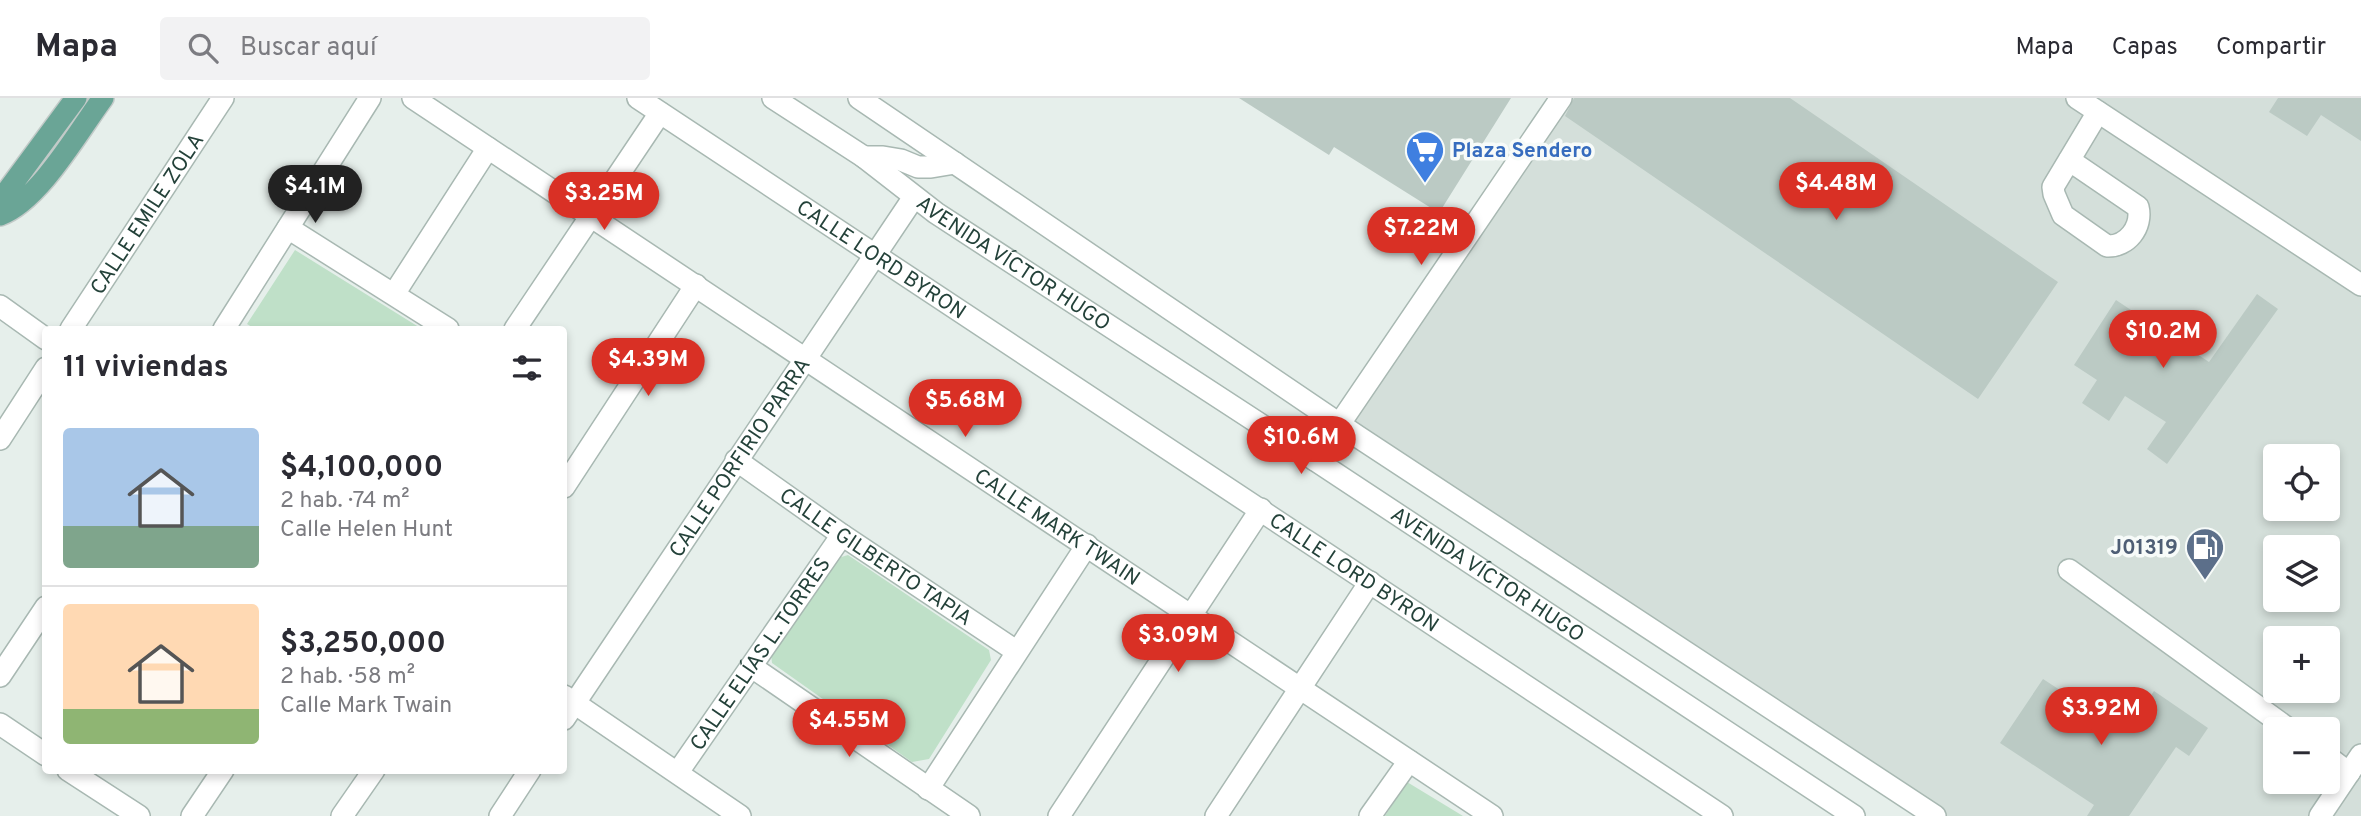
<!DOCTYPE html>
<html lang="es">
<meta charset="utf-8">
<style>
body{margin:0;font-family:Overpass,sans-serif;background:#f2f2f3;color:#2b2b33;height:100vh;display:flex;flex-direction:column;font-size:26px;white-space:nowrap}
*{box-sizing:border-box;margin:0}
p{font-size:23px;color:#7c7c81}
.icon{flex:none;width:38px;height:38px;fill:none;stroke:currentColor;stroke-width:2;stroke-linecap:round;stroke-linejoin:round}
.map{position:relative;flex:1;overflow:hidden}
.drawer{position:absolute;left:42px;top:228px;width:525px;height:448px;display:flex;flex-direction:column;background:#fff;border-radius:7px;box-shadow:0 4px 10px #0003}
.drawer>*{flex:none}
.tools{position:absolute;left:2263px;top:346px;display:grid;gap:14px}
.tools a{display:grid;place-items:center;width:77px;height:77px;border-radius:7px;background:#fff;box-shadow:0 4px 10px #0003;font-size:35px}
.price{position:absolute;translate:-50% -60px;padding:0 16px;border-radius:24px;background:#d93025;color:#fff;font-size:23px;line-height:46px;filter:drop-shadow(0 2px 4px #0008)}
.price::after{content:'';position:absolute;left:50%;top:42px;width:21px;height:16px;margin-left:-10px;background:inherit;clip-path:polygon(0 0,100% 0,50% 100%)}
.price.active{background:#222;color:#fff}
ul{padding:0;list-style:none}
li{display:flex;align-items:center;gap:21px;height:175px;padding:0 21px}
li+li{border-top:2px solid #e1e1e2}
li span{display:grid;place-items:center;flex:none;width:196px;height:140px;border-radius:7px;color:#555}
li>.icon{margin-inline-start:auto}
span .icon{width:84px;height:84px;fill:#fffc;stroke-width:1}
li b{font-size:30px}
h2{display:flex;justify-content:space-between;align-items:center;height:84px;padding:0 21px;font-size:30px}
header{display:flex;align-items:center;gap:42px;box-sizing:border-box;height:98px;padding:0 35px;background:#fff;border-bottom:2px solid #e1e1e2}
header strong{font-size:33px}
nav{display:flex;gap:38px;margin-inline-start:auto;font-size:24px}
.search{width:490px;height:63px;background:#f2f2f3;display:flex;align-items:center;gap:18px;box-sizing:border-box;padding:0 24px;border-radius:7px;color:#7c7c81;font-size:26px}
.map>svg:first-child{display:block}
.built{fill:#d4dfda;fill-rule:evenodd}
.green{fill:#bfe0c8}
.building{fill:#bbcac4}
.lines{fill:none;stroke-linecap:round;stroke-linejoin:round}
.minor-casing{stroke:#a8b8b2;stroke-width:24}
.major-casing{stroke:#c2cac8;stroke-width:24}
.minor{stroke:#fff;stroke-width:21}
.major{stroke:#6aa596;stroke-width:21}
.labels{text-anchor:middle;stroke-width:7;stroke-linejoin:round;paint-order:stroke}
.shop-label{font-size:21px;font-weight:bold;fill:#366cbe;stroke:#f7fbf9;text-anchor:start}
.street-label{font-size:21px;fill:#24423a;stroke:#f7fbf9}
.service-label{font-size:21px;font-weight:bold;fill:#4e5e75;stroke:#f7fbf9;text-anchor:end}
</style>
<header>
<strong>Mapa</strong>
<div class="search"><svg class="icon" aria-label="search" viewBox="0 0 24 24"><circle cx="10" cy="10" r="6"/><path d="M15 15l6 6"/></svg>Buscar aquí</div>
<nav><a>Mapa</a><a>Capas</a><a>Compartir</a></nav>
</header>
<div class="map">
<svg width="2361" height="718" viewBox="0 0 2361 718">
<rect width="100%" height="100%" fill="#e6efeb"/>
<path class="built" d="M1570,0h791v718h-428l-588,-384zM2275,359h53v52h-53zM2275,450h53v52h-53zM2275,541h53v52h-53zM2275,632h53v52h-53z"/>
<path class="green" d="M295,152l127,79h-167l-8,-5z
M848,457l141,95 2,10 -62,99 -17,3 -140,-99 -1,-9 67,-96z
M1407,684l56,34h-78z"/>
<path class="building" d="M1239,0h272l-72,115 -105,-66 -5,8z
M1574,0h216l268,184 -80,117 -413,-283z
M2278,0h83v43l-40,-26 -14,21 -38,-24z
M2257,196l21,15 -111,155 -20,-15 19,-27 -41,-26 -16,25 -27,-18 15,-23 -23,-15 42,-65 93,62z
M2043,581l83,54 28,-42 54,37 -19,28 -13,-9 -47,69h-42l7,-11 -94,-62z"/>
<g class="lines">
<g class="minor-casing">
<g id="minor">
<path id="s1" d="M413,0l1079,718"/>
<path id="s2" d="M638,0l1084,718"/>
<path id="s3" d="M773,0l91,59 72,56 379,247 539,356"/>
<path d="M859,0l498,338 578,380"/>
<path d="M2077,0l284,187"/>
<path d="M864,59h19l18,3 17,7h13l24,-4"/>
<path d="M2069,62l69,47c5,20 -11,40 -31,39l-44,-31 -9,-21 -1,-7 45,-75"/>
<path d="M288,130l160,101"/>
<path d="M394,196l94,-146"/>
<path d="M0,208l46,33"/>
<path id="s4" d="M71,231l152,-231"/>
<path d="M224,231l146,-231"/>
<path d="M515,231l145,-216"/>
<path d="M0,341l46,-71"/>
<path id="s5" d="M736,362l106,75 174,116"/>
<path d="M1315,362l246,-362"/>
<path d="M564,389l132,-202"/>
<path d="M2069,472l221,160"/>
<path d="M752,569l217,149"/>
<path d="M0,578l46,-69"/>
<path d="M564,598l176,120"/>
<path id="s6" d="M564,621l350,-522"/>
<path d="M0,626l46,31"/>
<path d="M2328,659l21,16"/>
<path d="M68,672l71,46"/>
<path id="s7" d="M678,674l164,-237"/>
<path d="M928,691l159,-244"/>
<path d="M192,718l31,-46"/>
<path d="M342,718l32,-46"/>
<path d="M500,718l30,-46"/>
<path d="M1059,718l202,-307"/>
<path d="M1216,718l154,-234"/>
<path d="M1370,718l39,-55"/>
<path d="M2320,718l41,-61"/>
</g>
</g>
<g class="major-casing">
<path id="major" d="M0,103l76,-103
M0,117c39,-14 78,-83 103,-117"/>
</g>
<use href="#minor" class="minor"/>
<use href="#major" class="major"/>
</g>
<defs>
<g id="supermarket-pin" transform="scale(2.0125)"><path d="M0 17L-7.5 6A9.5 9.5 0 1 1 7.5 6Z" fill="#3f7fe0" stroke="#f7fbf9"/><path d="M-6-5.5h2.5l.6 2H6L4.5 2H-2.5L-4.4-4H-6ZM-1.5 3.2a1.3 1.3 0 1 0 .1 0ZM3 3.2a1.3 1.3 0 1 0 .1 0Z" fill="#fff"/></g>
<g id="fuel-pin" transform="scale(2.0125)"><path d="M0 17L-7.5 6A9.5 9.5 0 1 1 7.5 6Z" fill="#5c6f8a" stroke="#f7fbf9"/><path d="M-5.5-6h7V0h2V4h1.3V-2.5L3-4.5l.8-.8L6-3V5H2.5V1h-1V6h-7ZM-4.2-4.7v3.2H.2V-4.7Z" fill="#fff"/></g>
</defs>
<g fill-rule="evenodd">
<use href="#supermarket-pin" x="1425" y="52"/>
<use href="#fuel-pin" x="2205" y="449"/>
</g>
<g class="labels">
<g class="shop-label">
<text x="1452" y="59">Plaza Sendero</text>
</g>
<g class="street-label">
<text dy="7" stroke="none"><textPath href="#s4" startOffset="138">CALLE EMILE ZOLA</textPath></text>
<text dy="7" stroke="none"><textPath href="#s2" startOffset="292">CALLE LORD BYRON</textPath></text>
<text dy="7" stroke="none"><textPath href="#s3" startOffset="292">AVENIDA VÍCTOR HUGO</textPath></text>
<text dy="7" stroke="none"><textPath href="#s6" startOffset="315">CALLE PORFIRIO PARRA</textPath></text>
<text dy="7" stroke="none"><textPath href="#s1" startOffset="774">CALLE MARK TWAIN</textPath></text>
<text dy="7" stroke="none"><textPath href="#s5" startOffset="170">CALLE GILBERTO TAPIA</textPath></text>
<text dy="7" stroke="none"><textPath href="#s2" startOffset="859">CALLE LORD BYRON</textPath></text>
<text dy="7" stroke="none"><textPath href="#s3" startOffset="859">AVENIDA VÍCTOR HUGO</textPath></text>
<text dy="7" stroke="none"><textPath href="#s7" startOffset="144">CALLE ELÍAS L. TORRES</textPath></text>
</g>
<g class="service-label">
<text x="2178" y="456">J01319</text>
</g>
</g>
</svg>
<div class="tools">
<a><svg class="icon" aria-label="locate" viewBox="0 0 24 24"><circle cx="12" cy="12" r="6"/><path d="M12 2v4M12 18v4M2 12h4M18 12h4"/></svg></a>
<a><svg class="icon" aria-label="layers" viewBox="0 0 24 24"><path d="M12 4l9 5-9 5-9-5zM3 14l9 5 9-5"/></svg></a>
<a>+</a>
<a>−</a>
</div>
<b class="price" style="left:1836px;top:124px">$4.48M</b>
<b class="price active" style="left:315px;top:127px">$4.1M</b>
<b class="price" style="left:604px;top:134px">$3.25M</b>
<b class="price" style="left:1421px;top:169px">$7.22M</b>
<b class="price" style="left:2163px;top:272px">$10.2M</b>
<b class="price" style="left:648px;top:300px">$4.39M</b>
<b class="price" style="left:965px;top:341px">$5.68M</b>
<b class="price" style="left:1301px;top:378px">$10.6M</b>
<b class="price" style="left:1178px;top:576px">$3.09M</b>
<b class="price" style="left:2101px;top:649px">$3.92M</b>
<b class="price" style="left:849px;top:661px">$4.55M</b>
<section class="drawer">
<h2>11 viviendas<svg class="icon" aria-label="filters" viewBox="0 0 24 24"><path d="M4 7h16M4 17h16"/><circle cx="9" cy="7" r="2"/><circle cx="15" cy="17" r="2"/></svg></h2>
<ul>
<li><span style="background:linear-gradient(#a9c7e8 70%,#7fa58c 0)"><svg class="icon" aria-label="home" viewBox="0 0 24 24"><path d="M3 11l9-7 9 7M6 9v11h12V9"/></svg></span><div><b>$4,100,000</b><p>2 hab. · 74 m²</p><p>Calle Helen Hunt</p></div></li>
<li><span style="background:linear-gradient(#ffd9b3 75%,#8fb573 0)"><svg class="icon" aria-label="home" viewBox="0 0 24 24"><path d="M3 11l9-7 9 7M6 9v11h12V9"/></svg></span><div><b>$3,250,000</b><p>2 hab. · 58 m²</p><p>Calle Mark Twain</p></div></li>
</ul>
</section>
</div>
